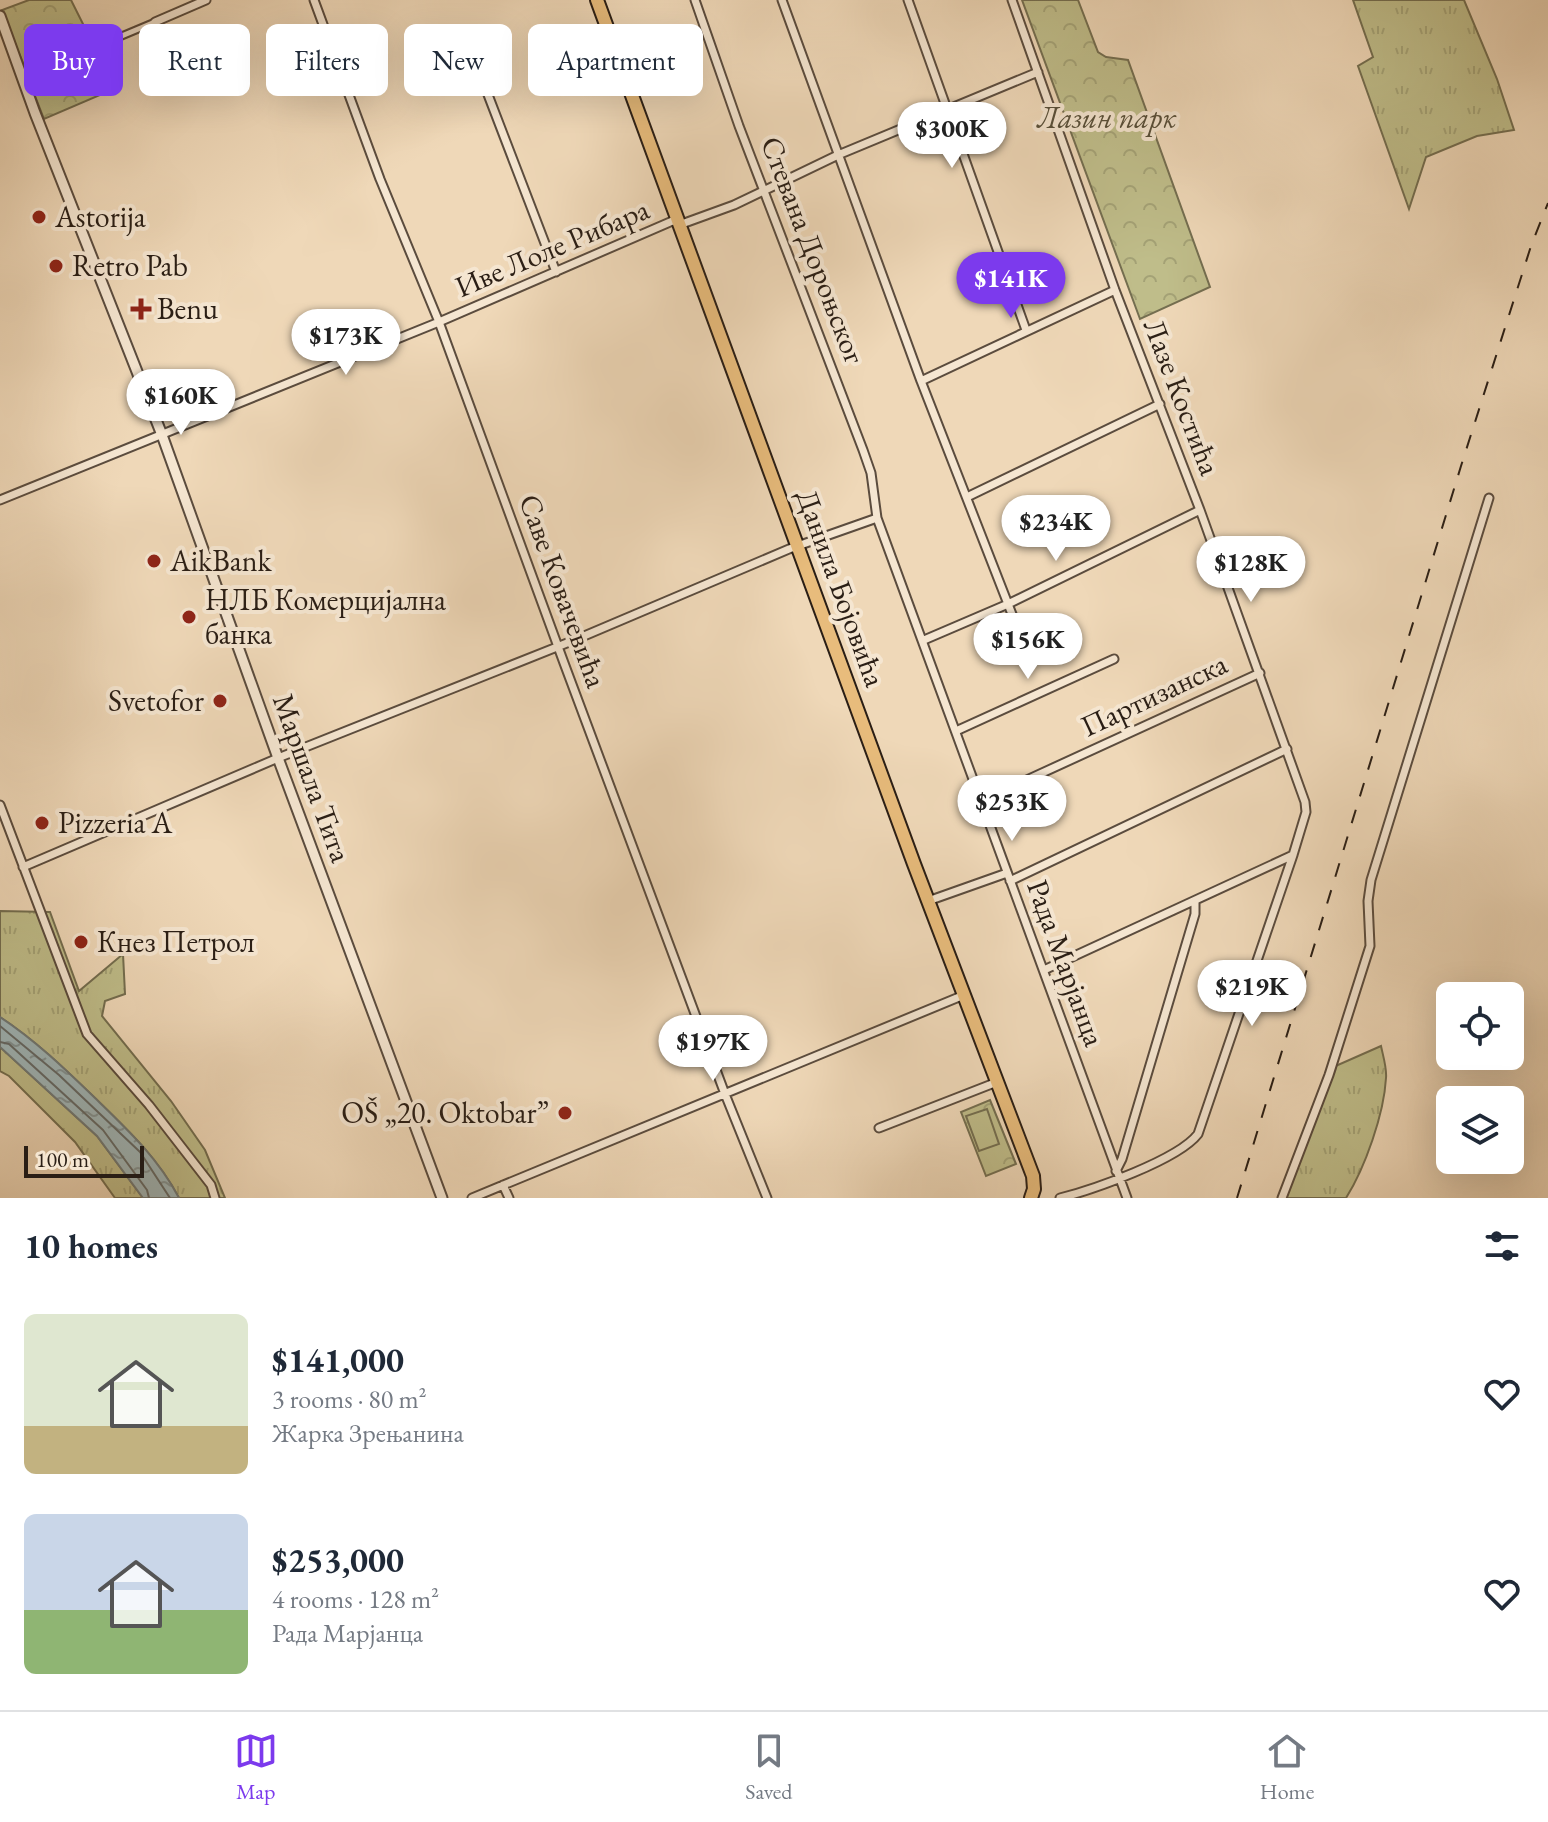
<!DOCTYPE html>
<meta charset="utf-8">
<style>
body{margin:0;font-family:"EB Garamond",serif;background:#f6f6f7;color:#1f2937;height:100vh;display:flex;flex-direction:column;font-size:30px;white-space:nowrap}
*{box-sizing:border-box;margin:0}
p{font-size:26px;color:#747a83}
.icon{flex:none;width:44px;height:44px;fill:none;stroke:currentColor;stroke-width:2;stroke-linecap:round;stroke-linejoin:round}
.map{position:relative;height:1198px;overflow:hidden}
.sheet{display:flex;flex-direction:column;background:#fff;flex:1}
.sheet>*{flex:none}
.top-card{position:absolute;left:24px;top:24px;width:800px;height:72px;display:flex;gap:16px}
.fabs{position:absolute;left:1436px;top:982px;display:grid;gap:16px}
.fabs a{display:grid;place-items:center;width:88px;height:88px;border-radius:12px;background:#fff;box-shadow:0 8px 32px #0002;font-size:40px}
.scale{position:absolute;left:24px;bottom:20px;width:120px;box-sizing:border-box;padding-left:8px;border:4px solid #2a1e15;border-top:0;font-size:22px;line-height:28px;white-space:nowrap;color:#2a1e15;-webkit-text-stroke:6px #f5e6d1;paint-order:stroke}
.price{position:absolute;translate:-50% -68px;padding:0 18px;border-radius:28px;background:#fff;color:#222;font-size:26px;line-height:52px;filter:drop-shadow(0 2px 4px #0008)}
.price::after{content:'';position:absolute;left:50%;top:48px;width:24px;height:18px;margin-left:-12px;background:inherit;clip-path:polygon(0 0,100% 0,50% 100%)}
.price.current{background:#7c3aed;color:#fff}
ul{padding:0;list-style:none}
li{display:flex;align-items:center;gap:24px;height:200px;padding:0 24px}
li span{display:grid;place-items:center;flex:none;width:224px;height:160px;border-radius:12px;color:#555}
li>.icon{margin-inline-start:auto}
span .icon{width:96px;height:96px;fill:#fffc;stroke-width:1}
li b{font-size:34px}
h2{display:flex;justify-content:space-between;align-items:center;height:96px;padding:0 24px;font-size:34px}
.chip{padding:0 28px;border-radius:12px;background:#fff;box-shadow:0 8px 32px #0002;font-size:28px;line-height:72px}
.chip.current{background:#7c3aed;color:#fff}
.tab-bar{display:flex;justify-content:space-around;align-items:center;height:112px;border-top:2px solid #e0e1e3;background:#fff;font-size:22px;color:#747a83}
.tab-bar a{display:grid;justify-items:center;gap:4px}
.tab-bar .current{color:#7c3aed}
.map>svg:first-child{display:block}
.grass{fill:url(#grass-tufts);stroke:#746e50;stroke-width:2}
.forest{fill:url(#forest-crowns);stroke:#746e50;stroke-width:2}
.garden{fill:#bfbd8a;stroke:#746e50;stroke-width:2}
.water{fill:url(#water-ripples);stroke:#707a78;stroke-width:2}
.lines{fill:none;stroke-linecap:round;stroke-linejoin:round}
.shore{stroke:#646a68;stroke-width:2}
.pedestrian-casing{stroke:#5b4c3e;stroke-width:9}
.minor-casing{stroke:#5b4c3e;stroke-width:11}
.tertiary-casing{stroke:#5b4c3e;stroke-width:13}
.primary-casing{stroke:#2a1e15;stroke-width:16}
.pedestrian{stroke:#f5e6d1;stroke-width:5}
.minor{stroke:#f5e6d1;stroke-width:7}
.tertiary{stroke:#f5e6d1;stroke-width:9}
.primary{stroke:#e8bc7c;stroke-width:12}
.rail{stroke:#2a1e15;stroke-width:2;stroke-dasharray:14 14;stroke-linecap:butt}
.poi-dot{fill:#8f2418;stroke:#f5e6d1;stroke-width:3}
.labels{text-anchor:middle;stroke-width:8;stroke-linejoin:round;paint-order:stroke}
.park-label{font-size:30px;font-style:italic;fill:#574e38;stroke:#f5e6d1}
.poi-label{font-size:30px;fill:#2a1e15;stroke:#f5e6d1;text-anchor:start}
.street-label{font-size:30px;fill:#2a1e15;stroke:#f5e6d1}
</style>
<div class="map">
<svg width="1548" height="1198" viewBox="0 0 1548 1198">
<defs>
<pattern id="grass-tufts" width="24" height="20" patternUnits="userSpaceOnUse" patternTransform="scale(2)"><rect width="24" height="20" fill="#bfbd8a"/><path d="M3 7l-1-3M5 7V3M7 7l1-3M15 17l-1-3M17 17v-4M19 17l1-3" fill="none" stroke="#a4a276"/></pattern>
<pattern id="forest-crowns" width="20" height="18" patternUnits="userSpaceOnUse" patternTransform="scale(2)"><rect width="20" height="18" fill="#bfbd8a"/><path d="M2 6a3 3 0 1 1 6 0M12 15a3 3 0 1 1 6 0" fill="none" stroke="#a4a276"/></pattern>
<pattern id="water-ripples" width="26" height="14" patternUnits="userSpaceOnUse" patternTransform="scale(2)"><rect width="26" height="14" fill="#9fb7ba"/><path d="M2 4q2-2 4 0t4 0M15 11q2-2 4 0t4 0" fill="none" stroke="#829496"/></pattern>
</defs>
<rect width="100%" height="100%" fill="#efd8b8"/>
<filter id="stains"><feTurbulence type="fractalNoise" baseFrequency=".0025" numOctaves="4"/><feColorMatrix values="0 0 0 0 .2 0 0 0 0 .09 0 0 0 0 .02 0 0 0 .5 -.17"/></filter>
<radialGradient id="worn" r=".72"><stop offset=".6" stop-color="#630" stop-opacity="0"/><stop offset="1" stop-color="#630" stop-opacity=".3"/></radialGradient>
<path class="grass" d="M1353,0h111l33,79 17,51 -37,6 -51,21 -17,52 -51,-143 15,-9z
M0,911l50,1 29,79 44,-37 2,40 -20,7 -3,15 69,85 34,49 20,48h-46c-21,-40 -52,-69 -84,-100 -30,-29 -60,-58 -95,-81z
M1381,1046c2,10 6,22 5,32 -2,36 -21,90 -40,120h-64l49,-130z
M0,1047l97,89 46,62h-28l-40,-56 -66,-66 -9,-5z"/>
<path class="forest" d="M29,0h42l23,46 -68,25 -24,-61z
M1022,0h56l20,52 8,5 22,3 82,227 -70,32z
M88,55l12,40 -56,24 -16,-41z
M990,1100l26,64 -30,12 -25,-64z"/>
<path class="garden" d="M987,1109l12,35 -20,7 -13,-35z"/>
<path class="water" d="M0,1017c35,23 65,52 95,81 32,31 63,60 84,100h-36l-46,-62 -97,-89z"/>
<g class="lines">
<path class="shore" d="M0,1026l59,49 81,77 30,46
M0,1042l9,2 94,86 44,60 2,8"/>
<g class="pedestrian-casing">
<path id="pedestrian" d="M23,76l16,-3 4,-4 112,-47"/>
</g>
<g class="minor-casing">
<path id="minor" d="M314,0l66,179 59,143 125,341 161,431 42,104
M695,0l44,126 124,324 8,23 6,45 250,680
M782,0l139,381 103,264
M908,0l118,330
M1012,0l103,290 85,220 105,292 1,10 -13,43 -95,279c-20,26 -106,56 -138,64
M155,22l51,-22
M472,53l84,219
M679,225l55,-20 104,-50 200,-83
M921,381l194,-91
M967,497l193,-93
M0,500l439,-178 238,-103
M924,640l84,-36 192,-94
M956,731l158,-72
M981,801l279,-128
M0,805l87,229 62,71 62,80 4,13
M23,867l255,-109 299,-119 212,-90 88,-31
M1010,881l277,-132
M928,901l79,-28
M1044,970l249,-115
M879,1128l118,-46
M1116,1171l6,-12 73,-245v-12
M503,1185l6,13
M472,1198l492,-203
M1282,1198l47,-123 41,-129 -2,-45 3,-21 118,-382"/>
</g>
<g class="tertiary-casing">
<path id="tertiary" d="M0,16l35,97 127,322 116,323 164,440"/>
</g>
<g class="primary-casing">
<path id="primary" d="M597,0l317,864 119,312 1,13 -3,9"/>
</g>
<use href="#pedestrian" class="pedestrian"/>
<use href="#minor" class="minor"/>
<use href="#tertiary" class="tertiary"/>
<use href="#primary" class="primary"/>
<path class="rail" d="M1237,1198l224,-732 70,-220 17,-43"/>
</g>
<g class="poi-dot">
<circle cx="39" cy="217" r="8"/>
<circle cx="56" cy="266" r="8"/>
<path d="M137 297h8v8h8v8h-8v8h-8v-8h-8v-8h8z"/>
<circle cx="154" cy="561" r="8"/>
<circle cx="189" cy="617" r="8"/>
<circle cx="220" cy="701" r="8"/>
<circle cx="42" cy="823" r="8"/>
<circle cx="81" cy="942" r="8"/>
<circle cx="565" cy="1113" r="8"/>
</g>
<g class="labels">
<g class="park-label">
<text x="1107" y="128">Лазин парк</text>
</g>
<g class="poi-label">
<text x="55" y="227">Astorija</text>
<text x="72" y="276">Retro Pab</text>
<text x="157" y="319">Benu</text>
<text x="170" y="571">AikBank</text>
<text x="205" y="610">НЛБ Комерцијална<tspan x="205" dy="34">банка</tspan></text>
<text x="204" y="711" text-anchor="end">Svetofor</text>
<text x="58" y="833">Pizzeria A</text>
<text x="97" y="952">Кнез Петрол</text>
<text x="549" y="1123" text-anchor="end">OŠ „20. Oktobar”</text>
</g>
<g class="street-label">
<text transform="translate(552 248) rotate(-23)" y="10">Иве Лоле Рибара</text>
<text transform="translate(813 250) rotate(69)" y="10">Стевана Дороњског</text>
<text transform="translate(1182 397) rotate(69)" y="10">Лазе Костића</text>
<text transform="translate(841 588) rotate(70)" y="10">Данила Бојовића</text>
<text transform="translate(563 591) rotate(70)" y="10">Саве Ковачевића</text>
<text transform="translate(1154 695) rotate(-25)" y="10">Партизанска</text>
<text transform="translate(312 778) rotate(70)" y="10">Маршала Тита</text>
<text transform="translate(1066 963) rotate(70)" y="10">Рада Марјанца</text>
</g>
</g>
<rect width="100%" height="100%" filter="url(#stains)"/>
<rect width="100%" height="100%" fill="url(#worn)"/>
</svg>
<div class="fabs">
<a><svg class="icon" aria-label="locate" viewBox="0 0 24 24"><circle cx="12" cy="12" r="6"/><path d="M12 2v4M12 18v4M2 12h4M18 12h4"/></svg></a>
<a><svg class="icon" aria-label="layers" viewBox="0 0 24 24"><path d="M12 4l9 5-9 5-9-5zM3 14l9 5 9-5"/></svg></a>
</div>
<div class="scale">100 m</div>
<b class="price" style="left:952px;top:170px">$300K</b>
<b class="price current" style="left:1011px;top:320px">$141K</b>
<b class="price" style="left:346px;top:377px">$173K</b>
<b class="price" style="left:181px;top:437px">$160K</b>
<b class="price" style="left:1056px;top:563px">$234K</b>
<b class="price" style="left:1251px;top:604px">$128K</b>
<b class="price" style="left:1028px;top:681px">$156K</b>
<b class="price" style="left:1012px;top:843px">$253K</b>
<b class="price" style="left:1252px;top:1028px">$219K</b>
<b class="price" style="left:713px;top:1083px">$197K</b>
<div class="top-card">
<a class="chip current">Buy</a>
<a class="chip">Rent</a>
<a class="chip">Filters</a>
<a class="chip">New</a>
<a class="chip">Apartment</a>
</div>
</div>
<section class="sheet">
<h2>10 homes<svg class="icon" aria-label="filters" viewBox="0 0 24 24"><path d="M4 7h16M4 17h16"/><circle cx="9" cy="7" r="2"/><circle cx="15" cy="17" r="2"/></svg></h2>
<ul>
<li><span style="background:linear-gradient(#dfe7d0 70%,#c2b280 0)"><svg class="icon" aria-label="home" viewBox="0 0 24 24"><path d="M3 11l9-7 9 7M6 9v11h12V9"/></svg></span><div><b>$141,000</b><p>3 rooms · 80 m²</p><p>Жарка Зрењанина</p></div><svg class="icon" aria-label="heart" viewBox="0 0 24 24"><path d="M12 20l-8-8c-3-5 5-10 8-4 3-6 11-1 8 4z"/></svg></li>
<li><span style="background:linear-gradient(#c9d6e8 60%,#8fb573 0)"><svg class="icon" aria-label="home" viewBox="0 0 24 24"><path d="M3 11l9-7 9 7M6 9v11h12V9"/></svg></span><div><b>$253,000</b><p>4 rooms · 128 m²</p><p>Рада Марјанца</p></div><svg class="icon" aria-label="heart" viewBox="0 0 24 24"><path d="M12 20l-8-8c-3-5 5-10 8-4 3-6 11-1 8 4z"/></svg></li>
</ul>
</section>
<nav class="tab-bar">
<a class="current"><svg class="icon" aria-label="map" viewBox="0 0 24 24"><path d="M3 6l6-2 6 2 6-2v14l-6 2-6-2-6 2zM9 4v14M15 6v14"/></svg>Map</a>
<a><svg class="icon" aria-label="saved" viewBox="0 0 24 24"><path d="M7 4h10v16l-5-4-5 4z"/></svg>Saved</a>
<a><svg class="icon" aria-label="home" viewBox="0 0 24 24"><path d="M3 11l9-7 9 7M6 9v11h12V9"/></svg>Home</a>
</nav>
